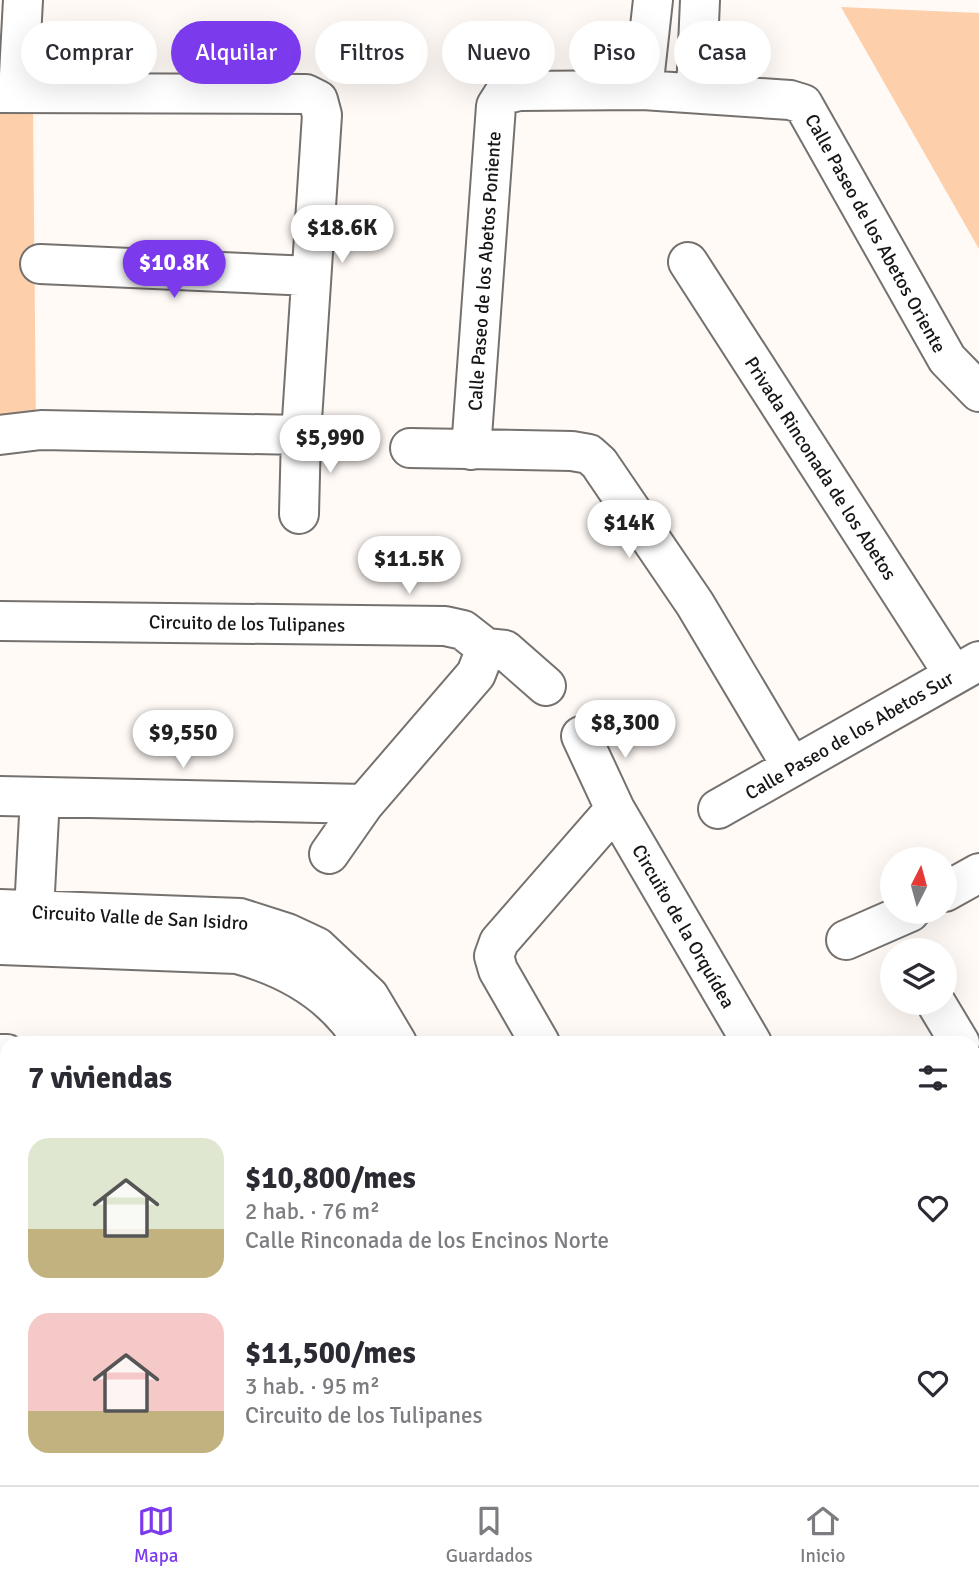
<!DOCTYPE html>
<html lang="es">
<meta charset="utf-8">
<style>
body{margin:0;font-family:Signika,sans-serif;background:#f2f2f3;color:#2b2b33;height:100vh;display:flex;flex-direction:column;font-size:26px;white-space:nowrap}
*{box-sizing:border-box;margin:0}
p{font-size:23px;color:#7c7c81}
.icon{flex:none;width:38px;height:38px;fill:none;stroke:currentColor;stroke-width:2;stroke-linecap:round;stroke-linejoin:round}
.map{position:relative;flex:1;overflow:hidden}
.side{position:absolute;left:0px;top:1036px;width:980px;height:450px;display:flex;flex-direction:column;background:#fff;border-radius:21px 21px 0 0;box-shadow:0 7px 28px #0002}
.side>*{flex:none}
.hud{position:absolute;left:21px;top:21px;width:938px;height:63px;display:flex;gap:14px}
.needle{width:46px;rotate:6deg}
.tools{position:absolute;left:880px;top:847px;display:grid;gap:14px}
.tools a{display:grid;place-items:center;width:77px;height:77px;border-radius:50%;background:#fff;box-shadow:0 7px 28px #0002;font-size:35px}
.price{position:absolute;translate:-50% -60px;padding:0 16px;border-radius:24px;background:#fff;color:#222;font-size:23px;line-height:46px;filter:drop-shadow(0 2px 4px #0008)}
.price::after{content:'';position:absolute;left:50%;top:42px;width:21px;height:16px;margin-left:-10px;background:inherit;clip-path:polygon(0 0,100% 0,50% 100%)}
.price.current{background:#7c3aed;color:#fff}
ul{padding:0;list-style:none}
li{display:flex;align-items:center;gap:21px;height:175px;padding:0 28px}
li span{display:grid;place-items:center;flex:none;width:196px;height:140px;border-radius:21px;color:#555}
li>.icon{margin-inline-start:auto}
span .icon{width:84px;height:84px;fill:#fffc;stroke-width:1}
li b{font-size:30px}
h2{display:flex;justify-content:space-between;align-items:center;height:84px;padding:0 28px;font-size:30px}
.tag{padding:0 24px;border-radius:32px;background:#fff;box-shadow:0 7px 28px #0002;font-size:24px;line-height:63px}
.tag.current{background:#7c3aed;color:#fff}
.tab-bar{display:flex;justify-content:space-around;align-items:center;height:98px;border-top:2px solid #e1e1e2;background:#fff;font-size:19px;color:#7c7c81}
.tab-bar a{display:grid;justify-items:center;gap:4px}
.tab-bar .current{color:#7c3aed}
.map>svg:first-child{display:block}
.green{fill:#fdd0ab}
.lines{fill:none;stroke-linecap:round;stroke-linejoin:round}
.minor-casing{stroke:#75716e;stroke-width:42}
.minor{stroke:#fff;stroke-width:38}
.labels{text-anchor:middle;stroke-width:5;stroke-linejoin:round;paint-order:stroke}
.street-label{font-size:19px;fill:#181716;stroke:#fff}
</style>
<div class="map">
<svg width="979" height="1485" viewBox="0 0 979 1485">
<rect width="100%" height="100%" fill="#fffaf6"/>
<path class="green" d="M841,7l138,6v236z
M0,106l33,3 3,320 -36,5z"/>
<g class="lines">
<g class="minor-casing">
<path id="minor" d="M643,90l10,-90
M696,92l4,-92
M0,93l306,1 12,6 4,15 -21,320 -2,79
M18,93l5,-93
M688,262l266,413
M40,264l271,12
M0,435l41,-5 260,5
M410,448l162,3 17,3 10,9 96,141 97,163
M471,450l25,-344 7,-11 16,-4 124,-1 147,10 13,4 144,255 32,33
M0,621l445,5 18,4 23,18 -10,26 -112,130 -35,50
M486,648l19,2 41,36
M581,736l34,73
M0,796l364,8
M718,809l261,-148
M945,892l34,-19
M0,909l240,9 47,15 30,14 52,49 28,47
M34,911l6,-114
M846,940l64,-28
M0,945l237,9c52,14 99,41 127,89
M936,1003l24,40
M540,1043l-42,-73 -4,-14 5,-14 116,-133 137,234
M0,1054h7
M973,1066l6,10
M0,1090h7
M0,1278l7,4
M77,1479l2,6
M944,1479l17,6
M320,1485l3,-6
M447,1485l3,-6
M486,1485l3,-6
M609,1485l2,-6
M795,1485l2,-6"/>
</g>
<use href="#minor" class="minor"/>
</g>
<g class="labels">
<g class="street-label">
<text transform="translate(876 233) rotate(61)" y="7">Calle Paseo de los Abetos Oriente</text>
<text transform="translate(484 271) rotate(-86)" y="7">Calle Paseo de los Abetos Poniente</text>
<text transform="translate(821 468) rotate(57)" y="7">Privada Rinconada de los Abetos</text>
<text transform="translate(247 623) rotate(1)" y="7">Circuito de los Tulipanes</text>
<text transform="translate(849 735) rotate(-30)" y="7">Calle Paseo de los Abetos Sur</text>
<text transform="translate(140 917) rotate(3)" y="7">Circuito Valle de San Isidro</text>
<text transform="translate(684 926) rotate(60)" y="7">Circuito de la Orquídea</text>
</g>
</g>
</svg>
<div class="tools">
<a><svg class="needle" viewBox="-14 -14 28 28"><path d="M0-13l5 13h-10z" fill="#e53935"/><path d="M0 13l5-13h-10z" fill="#7c7c81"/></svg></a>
<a><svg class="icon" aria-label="layers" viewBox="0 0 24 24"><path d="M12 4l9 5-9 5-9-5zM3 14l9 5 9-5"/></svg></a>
</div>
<b class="price" style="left:342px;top:265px">$18.6K</b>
<b class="price current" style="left:174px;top:300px">$10.8K</b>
<b class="price" style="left:330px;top:475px">$5,990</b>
<b class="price" style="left:629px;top:560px">$14K</b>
<b class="price" style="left:409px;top:596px">$11.5K</b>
<b class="price" style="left:625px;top:760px">$8,300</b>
<b class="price" style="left:183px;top:770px">$9,550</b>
<div class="hud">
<a class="tag">Comprar</a>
<a class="tag current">Alquilar</a>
<a class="tag">Filtros</a>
<a class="tag">Nuevo</a>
<a class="tag">Piso</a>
<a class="tag">Casa</a>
</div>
<section class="side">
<h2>7 viviendas<svg class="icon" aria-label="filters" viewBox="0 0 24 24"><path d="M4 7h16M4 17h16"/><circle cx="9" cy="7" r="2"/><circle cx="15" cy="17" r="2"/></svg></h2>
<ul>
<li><span style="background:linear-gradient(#dfe7d0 65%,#c2b280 0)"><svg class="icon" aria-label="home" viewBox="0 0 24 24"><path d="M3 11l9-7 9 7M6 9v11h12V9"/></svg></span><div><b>$10,800/mes</b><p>2 hab. · 76 m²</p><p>Calle Rinconada de los Encinos Norte</p></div><svg class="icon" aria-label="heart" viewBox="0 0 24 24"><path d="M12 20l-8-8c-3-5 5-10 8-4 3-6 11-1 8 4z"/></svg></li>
<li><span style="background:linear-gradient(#f6c9c9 70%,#c2b280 0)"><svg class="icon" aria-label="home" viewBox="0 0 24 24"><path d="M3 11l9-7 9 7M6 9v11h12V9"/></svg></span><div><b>$11,500/mes</b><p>3 hab. · 95 m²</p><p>Circuito de los Tulipanes</p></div><svg class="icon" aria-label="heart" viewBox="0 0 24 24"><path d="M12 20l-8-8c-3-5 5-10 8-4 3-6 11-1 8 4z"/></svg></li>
</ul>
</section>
</div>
<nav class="tab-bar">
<a class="current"><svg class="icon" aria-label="map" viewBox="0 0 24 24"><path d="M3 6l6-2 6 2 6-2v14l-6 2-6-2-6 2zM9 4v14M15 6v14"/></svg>Mapa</a>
<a><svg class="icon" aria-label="saved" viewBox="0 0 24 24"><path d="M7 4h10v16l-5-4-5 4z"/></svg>Guardados</a>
<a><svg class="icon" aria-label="home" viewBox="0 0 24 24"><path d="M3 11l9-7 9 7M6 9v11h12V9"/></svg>Inicio</a>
</nav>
